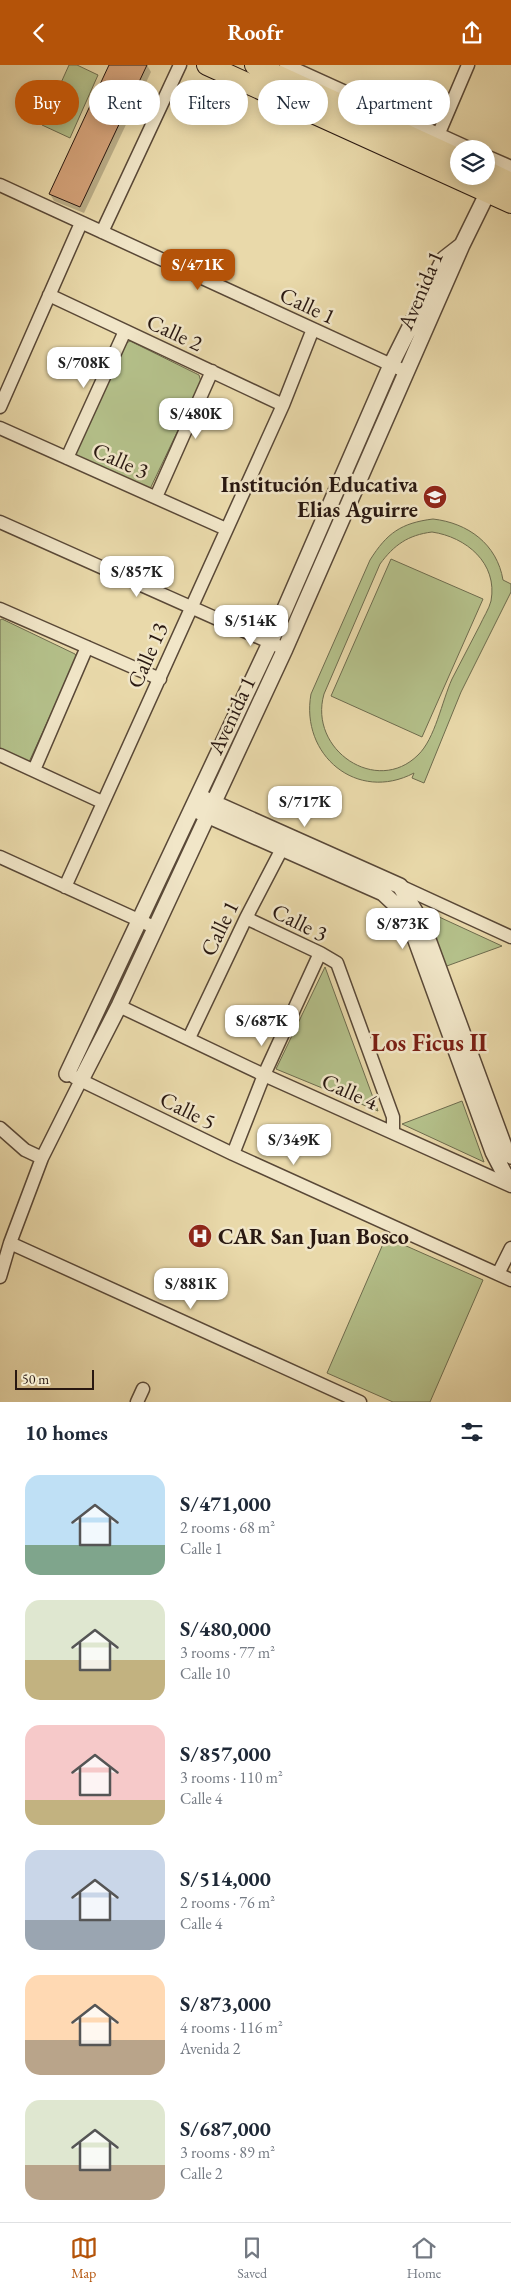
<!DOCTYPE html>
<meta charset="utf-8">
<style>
body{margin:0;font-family:"EB Garamond",serif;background:#f2f2f3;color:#1f2937;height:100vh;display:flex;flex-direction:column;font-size:19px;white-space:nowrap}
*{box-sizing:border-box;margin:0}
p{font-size:16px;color:#747a83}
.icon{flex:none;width:28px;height:28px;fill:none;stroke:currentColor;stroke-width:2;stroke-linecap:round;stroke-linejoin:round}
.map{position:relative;height:1337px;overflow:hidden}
.details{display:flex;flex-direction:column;background:#fff;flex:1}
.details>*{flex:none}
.hud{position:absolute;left:15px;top:15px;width:481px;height:45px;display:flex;gap:10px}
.buttons{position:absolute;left:450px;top:75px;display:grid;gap:10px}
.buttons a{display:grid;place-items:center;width:45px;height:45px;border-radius:50%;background:#fff;box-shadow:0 2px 12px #0003;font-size:25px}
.scale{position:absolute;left:15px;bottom:12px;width:79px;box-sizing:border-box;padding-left:5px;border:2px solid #291811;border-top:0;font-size:14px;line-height:18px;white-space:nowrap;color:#291811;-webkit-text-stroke:4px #f1e6c8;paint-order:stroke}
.price{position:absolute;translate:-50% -42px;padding:0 11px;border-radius:10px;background:#fff;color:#222;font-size:16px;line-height:32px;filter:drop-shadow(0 1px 2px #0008)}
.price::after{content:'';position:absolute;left:50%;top:30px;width:15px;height:11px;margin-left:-8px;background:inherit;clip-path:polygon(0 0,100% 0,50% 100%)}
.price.on{background:#b45309;color:#fff}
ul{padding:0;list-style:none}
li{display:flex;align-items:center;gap:15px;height:125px;padding:0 25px}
li span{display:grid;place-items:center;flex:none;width:140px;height:100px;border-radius:15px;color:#555}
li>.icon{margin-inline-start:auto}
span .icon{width:60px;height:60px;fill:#fffc;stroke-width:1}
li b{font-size:21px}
h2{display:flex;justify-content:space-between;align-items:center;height:60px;padding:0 25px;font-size:21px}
.tag{padding:0 18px;border-radius:22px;background:#fff;box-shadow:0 2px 12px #0003;font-size:18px;line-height:45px}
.tag.on{background:#b45309;color:#fff}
header{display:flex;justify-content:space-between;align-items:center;height:65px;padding:0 25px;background:#b45309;color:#fff;font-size:22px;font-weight:700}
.dock{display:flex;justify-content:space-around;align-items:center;height:70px;border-top:1px solid #e0e1e3;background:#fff;font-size:14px;color:#747a83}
.dock a{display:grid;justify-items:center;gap:2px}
.dock .on{color:#b45309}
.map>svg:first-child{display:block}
.green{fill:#b4c08a;stroke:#6e6c4e;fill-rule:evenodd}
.shadow{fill:#0003}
.building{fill:#d4a279;stroke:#291811}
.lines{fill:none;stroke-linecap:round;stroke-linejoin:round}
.minor-casing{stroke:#594837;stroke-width:15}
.tertiary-casing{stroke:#594837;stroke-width:18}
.primary-casing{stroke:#291811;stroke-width:22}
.minor{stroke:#f1e6c8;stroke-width:12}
.tertiary{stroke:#f1e6c8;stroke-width:15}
.primary{stroke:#e9d9aa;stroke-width:20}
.labels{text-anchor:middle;stroke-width:5;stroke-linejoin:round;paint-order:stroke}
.street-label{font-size:22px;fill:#291811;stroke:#f1e6c8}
.poi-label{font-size:22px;font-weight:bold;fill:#291811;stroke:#f1e6c8;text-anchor:end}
.neighbourhood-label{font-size:24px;font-weight:bold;fill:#7a1f14;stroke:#f1e6c8}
</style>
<header><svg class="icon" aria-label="back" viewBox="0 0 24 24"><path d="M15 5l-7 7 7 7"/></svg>Roofr<svg class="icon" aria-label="share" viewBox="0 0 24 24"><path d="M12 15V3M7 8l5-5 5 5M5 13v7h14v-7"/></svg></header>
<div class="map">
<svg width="511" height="1337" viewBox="0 0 511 1337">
<rect width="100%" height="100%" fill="#e9d9aa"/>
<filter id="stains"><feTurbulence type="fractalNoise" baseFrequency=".004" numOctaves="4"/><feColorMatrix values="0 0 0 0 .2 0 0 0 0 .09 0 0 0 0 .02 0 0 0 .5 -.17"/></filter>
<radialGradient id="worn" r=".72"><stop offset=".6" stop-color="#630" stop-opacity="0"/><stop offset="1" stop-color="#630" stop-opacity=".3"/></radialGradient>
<path class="green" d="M69,0h8l21,10 -28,63 -28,-13z
M130,276l69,34 2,7 -51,107 -75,-31 -2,-4 52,-110z
M433,454c35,4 64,25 70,61l8,4v8l-50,100 -37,91 -12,-5 2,-5c-57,30 -114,-18 -103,-79l59,-134c17,-27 31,-37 63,-41zM432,467c34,5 66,31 59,69 -2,8 -8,17 -11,24 -9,18 -19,36 -28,54 -10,22 -17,60 -34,76 -41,41 -110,-5 -94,-61l56,-130c14,-19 28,-29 52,-32z
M391,494l92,40 -61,138 -91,-41z
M2,554l73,35 2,3 -48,105 -29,-11v-131z
M424,845l78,36 -58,21z
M325,902l53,144 -102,-42z
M462,1036l22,61 -82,-38z
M386,1172l97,43 -53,122h-37l-66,-29z"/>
<path class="shadow" d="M110,0h37l4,7 -67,141 -30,-12 -4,-7z"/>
<path class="building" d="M109,0h38l-67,142 -31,-13z"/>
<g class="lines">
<g class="minor-casing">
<path id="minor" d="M286,0l185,84
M436,75l32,-75
M486,91l25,11
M0,120l400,184
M102,167l78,-167
M49,230l234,110
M0,342l81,-184
M0,363l226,101
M67,393l58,-127
M156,432l56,-126
M0,457l278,124
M0,544l160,70
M0,690l102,47
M34,705l53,-123
M0,792l156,71
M400,821l111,51
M65,822l218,-482 30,-76
M246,853l74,35 17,10 56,154v15
M119,941l145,69 247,111
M189,973l57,-120 40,-77
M74,1012l159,77 278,126
M0,1063l25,22 17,8
M233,1089l31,-79 56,-122
M10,1178l350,159
M498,1209l13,-26
M0,1212l10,-34 32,-85 39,-78
M137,1337l6,-13"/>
</g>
<g class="tertiary-casing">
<path id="tertiary" d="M205,734l195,87 22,37 82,223 7,10
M200,747l183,81 16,15 12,19 82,225 11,21 7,9
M67,1009l203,-431 121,-278 53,-106 18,-14
M81,1015l38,-74 166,-357 177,-404 26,-53"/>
</g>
<g class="primary-casing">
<path id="primary" d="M207,0l304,138
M255,0l204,94
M486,106l25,12"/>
</g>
<use href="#minor" class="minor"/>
<use href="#tertiary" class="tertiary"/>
<use href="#primary" class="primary"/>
</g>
<defs>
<g id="school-disc" transform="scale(1.25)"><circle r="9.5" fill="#8f2418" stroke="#f1e6c8"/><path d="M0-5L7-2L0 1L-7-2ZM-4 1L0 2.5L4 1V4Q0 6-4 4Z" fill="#fff"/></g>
<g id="hospital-disc" transform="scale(1.25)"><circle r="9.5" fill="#8f2418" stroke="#f1e6c8"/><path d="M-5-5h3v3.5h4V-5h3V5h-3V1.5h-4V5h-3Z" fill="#fff"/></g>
</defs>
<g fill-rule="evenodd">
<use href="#school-disc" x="435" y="432"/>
<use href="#hospital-disc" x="200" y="1171"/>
</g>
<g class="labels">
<g class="street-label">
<text transform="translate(420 225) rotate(-67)" y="8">Avenida 1</text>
<text transform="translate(308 240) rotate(25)" y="8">Calle 1</text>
<text transform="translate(175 267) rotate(25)" y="8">Calle 2</text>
<text transform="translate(121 395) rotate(24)" y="8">Calle 3</text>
<text transform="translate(147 590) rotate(-66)" y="8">Calle 13</text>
<text transform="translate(231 650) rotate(-65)" y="8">Avenida 1</text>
<text transform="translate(300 857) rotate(26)" y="8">Calle 3</text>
<text transform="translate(219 863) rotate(-64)" y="8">Calle 1</text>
<text transform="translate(350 1026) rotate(24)" y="8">Calle 4</text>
<text transform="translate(188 1045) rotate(26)" y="8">Calle 5</text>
</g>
<g class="poi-label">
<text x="418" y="427">Institución Educativa<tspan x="418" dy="25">Elias Aguirre</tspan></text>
<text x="218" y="1179" text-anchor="start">CAR San Juan Bosco</text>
</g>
<g class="neighbourhood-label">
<text x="429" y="986">Los Ficus II</text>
</g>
</g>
<rect width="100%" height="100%" filter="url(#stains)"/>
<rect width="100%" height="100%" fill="url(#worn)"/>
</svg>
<div class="buttons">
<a><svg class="icon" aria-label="layers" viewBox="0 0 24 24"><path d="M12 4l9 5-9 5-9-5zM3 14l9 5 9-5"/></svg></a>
</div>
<div class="scale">50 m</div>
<b class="price on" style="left:198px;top:226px">S/471K</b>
<b class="price" style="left:84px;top:324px">S/708K</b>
<b class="price" style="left:196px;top:375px">S/480K</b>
<b class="price" style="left:137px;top:533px">S/857K</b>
<b class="price" style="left:251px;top:582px">S/514K</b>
<b class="price" style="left:305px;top:763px">S/717K</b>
<b class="price" style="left:403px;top:885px">S/873K</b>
<b class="price" style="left:262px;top:982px">S/687K</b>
<b class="price" style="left:294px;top:1101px">S/349K</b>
<b class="price" style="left:191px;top:1245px">S/881K</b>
<div class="hud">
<a class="tag on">Buy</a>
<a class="tag">Rent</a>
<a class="tag">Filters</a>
<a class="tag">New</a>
<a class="tag">Apartment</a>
</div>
</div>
<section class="details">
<h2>10 homes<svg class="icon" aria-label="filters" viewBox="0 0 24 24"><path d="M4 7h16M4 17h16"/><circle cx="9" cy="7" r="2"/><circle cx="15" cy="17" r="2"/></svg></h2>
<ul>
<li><span style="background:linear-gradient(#bfe0f5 70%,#7fa58c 0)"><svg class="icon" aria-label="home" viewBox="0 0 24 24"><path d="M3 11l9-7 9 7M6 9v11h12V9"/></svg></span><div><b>S/471,000</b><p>2 rooms · 68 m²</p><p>Calle 1</p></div></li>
<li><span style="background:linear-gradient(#dfe7d0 60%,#c2b280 0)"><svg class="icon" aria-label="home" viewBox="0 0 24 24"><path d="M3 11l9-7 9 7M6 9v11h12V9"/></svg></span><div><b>S/480,000</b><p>3 rooms · 77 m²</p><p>Calle 10</p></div></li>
<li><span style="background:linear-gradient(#f6c9c9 75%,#c2b280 0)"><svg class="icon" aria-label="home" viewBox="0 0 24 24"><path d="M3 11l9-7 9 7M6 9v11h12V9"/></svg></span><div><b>S/857,000</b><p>3 rooms · 110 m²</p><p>Calle 4</p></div></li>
<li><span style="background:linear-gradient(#c9d6e8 70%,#9aa5b1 0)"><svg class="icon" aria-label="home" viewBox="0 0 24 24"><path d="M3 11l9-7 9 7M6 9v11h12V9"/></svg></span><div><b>S/514,000</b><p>2 rooms · 76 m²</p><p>Calle 4</p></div></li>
<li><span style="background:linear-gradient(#ffd9b3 65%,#b9a48a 0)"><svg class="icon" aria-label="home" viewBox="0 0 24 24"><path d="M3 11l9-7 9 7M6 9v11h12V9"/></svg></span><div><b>S/873,000</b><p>4 rooms · 116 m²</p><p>Avenida 2</p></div></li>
<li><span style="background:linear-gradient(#dfe7d0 65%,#b9a48a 0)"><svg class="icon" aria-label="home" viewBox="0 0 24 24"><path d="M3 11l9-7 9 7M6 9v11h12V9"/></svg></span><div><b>S/687,000</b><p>3 rooms · 89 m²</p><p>Calle 2</p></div></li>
</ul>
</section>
<nav class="dock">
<a class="on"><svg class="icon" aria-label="map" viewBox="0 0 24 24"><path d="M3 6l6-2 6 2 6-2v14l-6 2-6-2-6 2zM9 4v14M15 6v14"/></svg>Map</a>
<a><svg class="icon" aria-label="saved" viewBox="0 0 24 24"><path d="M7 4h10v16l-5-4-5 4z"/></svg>Saved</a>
<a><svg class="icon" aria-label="home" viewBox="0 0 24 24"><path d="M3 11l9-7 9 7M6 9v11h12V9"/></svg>Home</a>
</nav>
